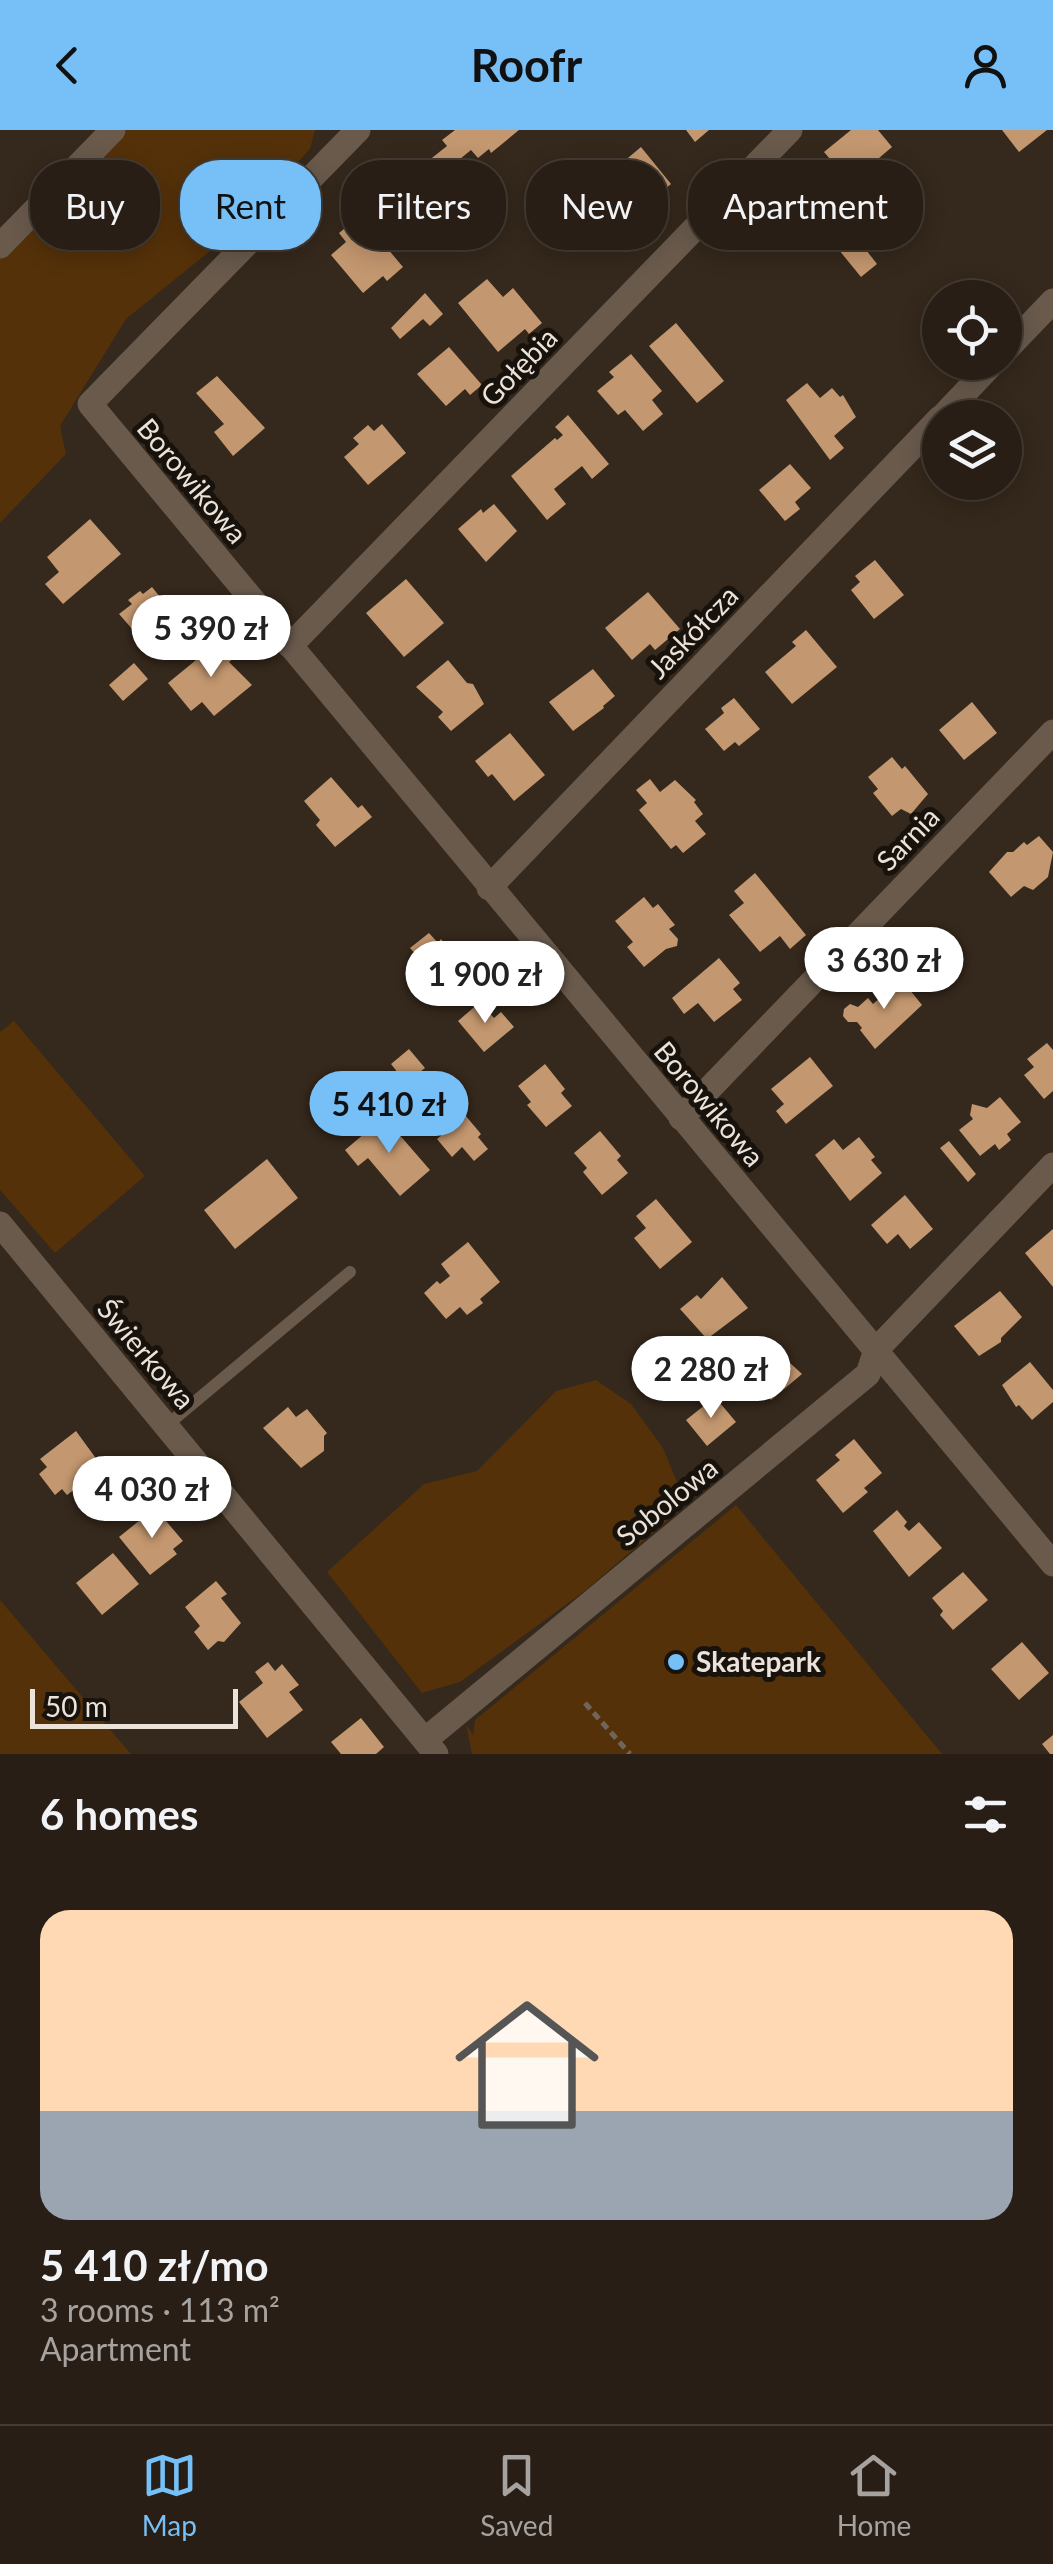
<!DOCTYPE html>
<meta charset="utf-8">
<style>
body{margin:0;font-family:Lato,sans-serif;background:#30271e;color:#f1f3f6;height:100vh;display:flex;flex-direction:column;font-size:38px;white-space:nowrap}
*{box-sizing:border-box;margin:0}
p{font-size:32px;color:#a5a2a0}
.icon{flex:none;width:55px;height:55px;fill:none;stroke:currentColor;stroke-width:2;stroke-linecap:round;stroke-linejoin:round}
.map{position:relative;height:1624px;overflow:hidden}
.side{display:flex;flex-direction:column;background:#281e15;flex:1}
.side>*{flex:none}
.banner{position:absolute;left:30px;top:30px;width:995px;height:90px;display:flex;gap:20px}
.buttons{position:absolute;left:922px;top:150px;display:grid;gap:20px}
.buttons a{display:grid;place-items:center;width:100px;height:100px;border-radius:50%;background:#281e15;box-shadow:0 5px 25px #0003,0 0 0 2px #443c34;font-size:50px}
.scale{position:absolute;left:30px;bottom:25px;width:208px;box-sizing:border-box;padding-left:10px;border:5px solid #ebe2da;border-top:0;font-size:28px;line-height:35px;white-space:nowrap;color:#ebe2da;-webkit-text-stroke:8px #18120d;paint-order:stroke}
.price{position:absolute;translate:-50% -85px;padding:0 22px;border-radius:35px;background:#fff;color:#222;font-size:32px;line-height:65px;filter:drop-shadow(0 2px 5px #0008)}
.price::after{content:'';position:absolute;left:50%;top:60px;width:30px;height:22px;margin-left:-15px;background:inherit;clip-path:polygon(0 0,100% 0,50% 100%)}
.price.active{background:#77bff7;color:#111}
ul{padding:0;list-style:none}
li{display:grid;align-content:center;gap:20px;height:530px;padding:0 40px}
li+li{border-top:2px solid #443c34}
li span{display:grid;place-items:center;height:310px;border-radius:30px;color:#555}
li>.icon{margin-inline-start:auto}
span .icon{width:180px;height:180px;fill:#fffc;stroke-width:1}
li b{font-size:42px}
h2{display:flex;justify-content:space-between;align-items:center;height:120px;padding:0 40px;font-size:42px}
.tag{padding:0 35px;border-radius:40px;background:#281e15;box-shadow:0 5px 25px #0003,0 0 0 2px #443c34;font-size:35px;line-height:90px}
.tag.active{background:#77bff7;color:#111}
header{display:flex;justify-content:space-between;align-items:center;height:130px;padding:0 40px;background:#77bff7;color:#111;font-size:45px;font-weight:700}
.menu{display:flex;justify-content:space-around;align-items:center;height:140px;border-top:2px solid #443c34;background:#281e15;font-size:28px;color:#a5a2a0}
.menu a{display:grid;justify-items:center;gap:5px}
.menu .active{color:#77bff7}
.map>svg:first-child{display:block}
.green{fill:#543109}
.building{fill:#c3976f}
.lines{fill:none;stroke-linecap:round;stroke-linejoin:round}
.path{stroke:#70655a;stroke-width:5;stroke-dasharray:8 5;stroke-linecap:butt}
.lane{stroke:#695a4c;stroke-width:12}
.street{stroke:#695a4c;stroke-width:25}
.poi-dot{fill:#77bff7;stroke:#18120d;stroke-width:4}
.labels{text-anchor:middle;stroke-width:10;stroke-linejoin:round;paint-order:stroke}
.street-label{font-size:28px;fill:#ebe2da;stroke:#18120d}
.poi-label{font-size:28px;font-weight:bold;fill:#ebe2da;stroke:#18120d;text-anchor:start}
</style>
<header><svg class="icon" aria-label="back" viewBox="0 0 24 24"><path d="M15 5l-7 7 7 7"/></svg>Roofr<svg class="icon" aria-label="person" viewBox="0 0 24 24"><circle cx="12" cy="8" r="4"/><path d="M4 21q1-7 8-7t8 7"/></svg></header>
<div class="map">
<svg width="1053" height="1624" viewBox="0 0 1053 1624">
<rect width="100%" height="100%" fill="#35281c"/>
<path class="green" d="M122,0h193l-5,19 -74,81 -110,89 -66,107 6,28 -66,69v-266z
M14,891l131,155 -90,77 -55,-63v-158z
M596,1250l35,24 32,44 23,56 -100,86 -126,92 -38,11 -95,-121 97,-88 53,-13 79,-80z
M736,1375l206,249h-470l-6,-30 7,11 2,-15z
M0,1470l131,154h-131z"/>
<path class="building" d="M455,0h64l-28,23 -2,-4 -11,9 -7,-8 -11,9 14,17 -25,21 -26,-32 24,-19 -5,-6z
M686,0h23l-14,12z
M851,0h27l14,17 -20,17 -4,-4 -22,18 -22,-26z
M1002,0h45l-28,22z
M641,17l30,37 -13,11 -4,-6 -18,15 -26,-31z
M800,64l19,24 -33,26 -19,-24z
M360,86l43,51 -16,14 -4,-5 -20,17 -32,-38 15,-13 -7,-9z
M856,107l21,27 -16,13 -22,-27z
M487,149l16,18 10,-9 29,35 -13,11 -4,-5 -27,23 -40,-49z
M425,163l18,21 -13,12 -7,-7 -23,20 -9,-11z
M676,193l48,58 -27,22 -48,-57z
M449,217l33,38 -12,10 -5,-6 -19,17 -29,-32z
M631,224l31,37 -10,9 11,14 -20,17 -18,-21 -7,5 -21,-24 17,-14 -5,-5z
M217,246l48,52 -32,28 -19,-24 10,-8 -28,-31z
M807,253l13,15 12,-10 8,9 3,-2 13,22 -22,19 10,12 -14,12 -44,-60z
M568,285l41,49 -17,15 -10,-13 -28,23 12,15 -19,16 -36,-44 44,-38 2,2 6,-5 -8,-8z
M382,294l24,29 -38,32 -24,-28 15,-13 -6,-6 15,-13 6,6z
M790,334l21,24 -16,14 5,7 -15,12 -26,-31z
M494,374l23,27 -31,31 -28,-33 23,-20 2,4z
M90,389l31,35 -58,50 -18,-20 14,-12 -12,-15z
M875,430l29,35 -30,24 -23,-29 9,-8 -5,-6z
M406,449l38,44 -40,34 -38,-44z
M152,457l20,25 -5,4 9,12 -20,17 -10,-12 -6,5 -21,-24 13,-10 -4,-4 12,-9 3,3z
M648,462l32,37 -25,21 -5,-6 -18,16 -27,-32z
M806,500l31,37 -45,37 -27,-32 31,-26 -4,-4z
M224,507l14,18 -9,7 23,23 -38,31 -12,-14 -11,9 -23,-28z
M448,530l19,23 6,1 11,20 -33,27 -13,-14 5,-5 -27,-25z
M134,533l14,16 -25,22 -14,-16z
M593,539l22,27 -12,10 1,2 -31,23 -24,-29z
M734,568l26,31 -21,17 -4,-4 -11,9 -19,-22 19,-16 -3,-5z
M972,572l25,31 -33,27 -25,-30z
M510,603l35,42 -31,26 -22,-27 -4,3 -13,-16z
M892,627l10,12 3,-3 23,28 -17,20 -10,-5 -9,7 -19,-23 5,-4 -10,-12z
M331,647l27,31 4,-3 10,12 -37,30 -19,-22 4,-5 -16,-19z
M650,649l10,13 15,-12 21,20 -2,2 9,12 -8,7 11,13 -23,19 -7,-8 -5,4 -32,-39 8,-7 -11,-13z
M1039,706l14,16 -5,25 -15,13 -9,-4 -13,11 -22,-25 18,-20h6l11,-10 3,3z
M755,743l51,62 -16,14 -10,-13 -20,16 -31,-37 15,-12 -10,-12z
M644,767l9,11 5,-4 17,21 -6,4 9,10 -1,7 -11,3 -22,18 -17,-20 6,-5 -18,-21z
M429,803l9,10 3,-4 23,31 -28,24 -22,-32 5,-4 -9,-10z
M719,828l21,25 -7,6 9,11 -28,22 -16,-19 -14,11 -12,-16z
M897,844l25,31 -47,44 -15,-19 2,-2 -5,-6h-9l-5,-6 1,-7 6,-5 8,3 10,-9 5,6 16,-14 -4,-5z
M480,872l14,16 7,-6 13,15 -30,25 -26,-31z
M1047,913l6,7v41l-9,8 -20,-24 10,-8 -7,-8z
M409,919l16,19 -19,15 -15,-19z
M810,927l23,29 -47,38 -10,-13 8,-7 -13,-15z
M545,934l20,25 -4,4 11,13 -26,21 -19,-22 4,-3 -13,-16z
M1000,967l21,25 -14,12 4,6 -12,10 -4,-6 -15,12 -21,-26 14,-11 -3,-4 2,-11 15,4z
M465,985l16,19 -3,3 10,12 -14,12 -12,-14 -10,10 -15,-18z
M384,987l46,53 -30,26 -32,-38 -10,8 -13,-16z
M600,1001l21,25 -4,4 11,13 -26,22 -19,-23 4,-4 -13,-15z
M859,1007l16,20 -4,3 11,13 -32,28 -35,-46 19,-16 9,11z
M949,1011l27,33 -8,8 -28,-34z
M267,1029l31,39 -63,51 -31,-39z
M905,1065l28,34 -23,20 -12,-15 -11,10 -16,-19z
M656,1069l36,43 -32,27 -26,-31 12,-10 -10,-12z
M1053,1099v58l-28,-34z
M468,1112l32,40 -20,17 3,4 -16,12 -7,-8 -14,12 -22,-26 13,-12 3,3 10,-8 -9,-12z
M722,1147l26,31 -41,31 -27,-30 17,-14 4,4z
M1000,1161l22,26 -21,21v4l-22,14 -25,-30z
M776,1220l26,24 -31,26 -22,-27z
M1030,1232l23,28v12l-21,18 -13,-15 -3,2 -14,-22z
M715,1267l21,25 -29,24 -21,-26z
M288,1277l8,10 11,-8 20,24 -3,3v15l-23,17 -38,-40z
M76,1301l27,37 -22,20 -2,-2 -12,9 -5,-6 -7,6 -16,-21 8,-7 -7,-8z
M854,1309l28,34 -18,15 4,4 -25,21 -27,-33 24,-20 -5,-5z
M155,1378l28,33 -10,8 4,5 -27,21 -31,-38z
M897,1380l10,12 -3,4 5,5 10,-9 23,26 -33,29 -36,-46z
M113,1423l26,31 -37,31 -26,-32z
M963,1442l25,28 -35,30 -13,-15 3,-4 -11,-13z
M216,1451l11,13 -6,4 20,25 -17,19 -6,-1 -10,9 -14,-18 6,-6 -15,-19z
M1022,1512l27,31 -30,27 -28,-31z
M268,1532l7,9 7,-7 17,21 -10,7 14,18 -36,28 -28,-36 24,-19 -8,-11z
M361,1588l23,29 -8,7h-35l-10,-12z
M1053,1605v19h-3l-8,-10z"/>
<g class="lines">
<path class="path" d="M585,1573l45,51"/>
<path class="lane" d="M166,1296l184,-154"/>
<path class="street" d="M358,0l-268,274 963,1160
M0,116l113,-116
M1005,221l48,-50
M941,288l53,-56
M290,516l500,-516
M489,758l451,-470
M681,988l372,-386
M0,1094l436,530
M425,1610l443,-366 8,-24 177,-185"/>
</g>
<circle class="poi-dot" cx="676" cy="1532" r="10"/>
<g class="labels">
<g class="street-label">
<text transform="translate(519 237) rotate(-46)" y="10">Gołębia</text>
<text transform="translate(192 351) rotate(50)" y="10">Borowikowa</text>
<text transform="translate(693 502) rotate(-46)" y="10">Jaskółcza</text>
<text transform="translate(908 709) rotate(-46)" y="10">Sarnia</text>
<text transform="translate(709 974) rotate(50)" y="10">Borowikowa</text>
<text transform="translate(146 1224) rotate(50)" y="10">Świerkowa</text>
<text transform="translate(667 1372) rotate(-39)" y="10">Sobolowa</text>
</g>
<g class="poi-label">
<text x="696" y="1542">Skatepark</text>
</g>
</g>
</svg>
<div class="buttons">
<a><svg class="icon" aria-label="locate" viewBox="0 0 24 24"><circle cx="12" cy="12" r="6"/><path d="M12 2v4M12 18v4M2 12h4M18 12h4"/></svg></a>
<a><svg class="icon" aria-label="layers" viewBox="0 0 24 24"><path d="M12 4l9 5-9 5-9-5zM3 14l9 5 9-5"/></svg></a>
</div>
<div class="scale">50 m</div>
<b class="price" style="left:211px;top:550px">5 390 zł</b>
<b class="price" style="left:884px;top:882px">3 630 zł</b>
<b class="price" style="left:485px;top:896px">1 900 zł</b>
<b class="price active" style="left:389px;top:1026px">5 410 zł</b>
<b class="price" style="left:711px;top:1291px">2 280 zł</b>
<b class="price" style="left:152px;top:1411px">4 030 zł</b>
<div class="banner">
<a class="tag">Buy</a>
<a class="tag active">Rent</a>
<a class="tag">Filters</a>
<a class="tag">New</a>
<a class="tag">Apartment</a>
</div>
</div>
<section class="side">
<h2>6 homes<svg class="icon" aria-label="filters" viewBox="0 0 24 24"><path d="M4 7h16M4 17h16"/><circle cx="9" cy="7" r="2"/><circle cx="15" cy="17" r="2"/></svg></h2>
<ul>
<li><span style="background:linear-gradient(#ffd9b3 65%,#9aa5b1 0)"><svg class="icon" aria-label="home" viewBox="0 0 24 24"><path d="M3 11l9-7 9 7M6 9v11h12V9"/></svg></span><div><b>5 410 zł/mo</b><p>3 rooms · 113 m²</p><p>Apartment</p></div></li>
</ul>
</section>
<nav class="menu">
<a class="active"><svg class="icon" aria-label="map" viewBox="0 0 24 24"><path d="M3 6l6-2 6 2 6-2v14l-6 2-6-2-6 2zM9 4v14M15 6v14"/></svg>Map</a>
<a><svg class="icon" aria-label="saved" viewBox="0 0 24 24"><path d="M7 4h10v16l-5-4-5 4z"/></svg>Saved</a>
<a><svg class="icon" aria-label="home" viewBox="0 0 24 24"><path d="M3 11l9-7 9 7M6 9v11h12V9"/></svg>Home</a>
</nav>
